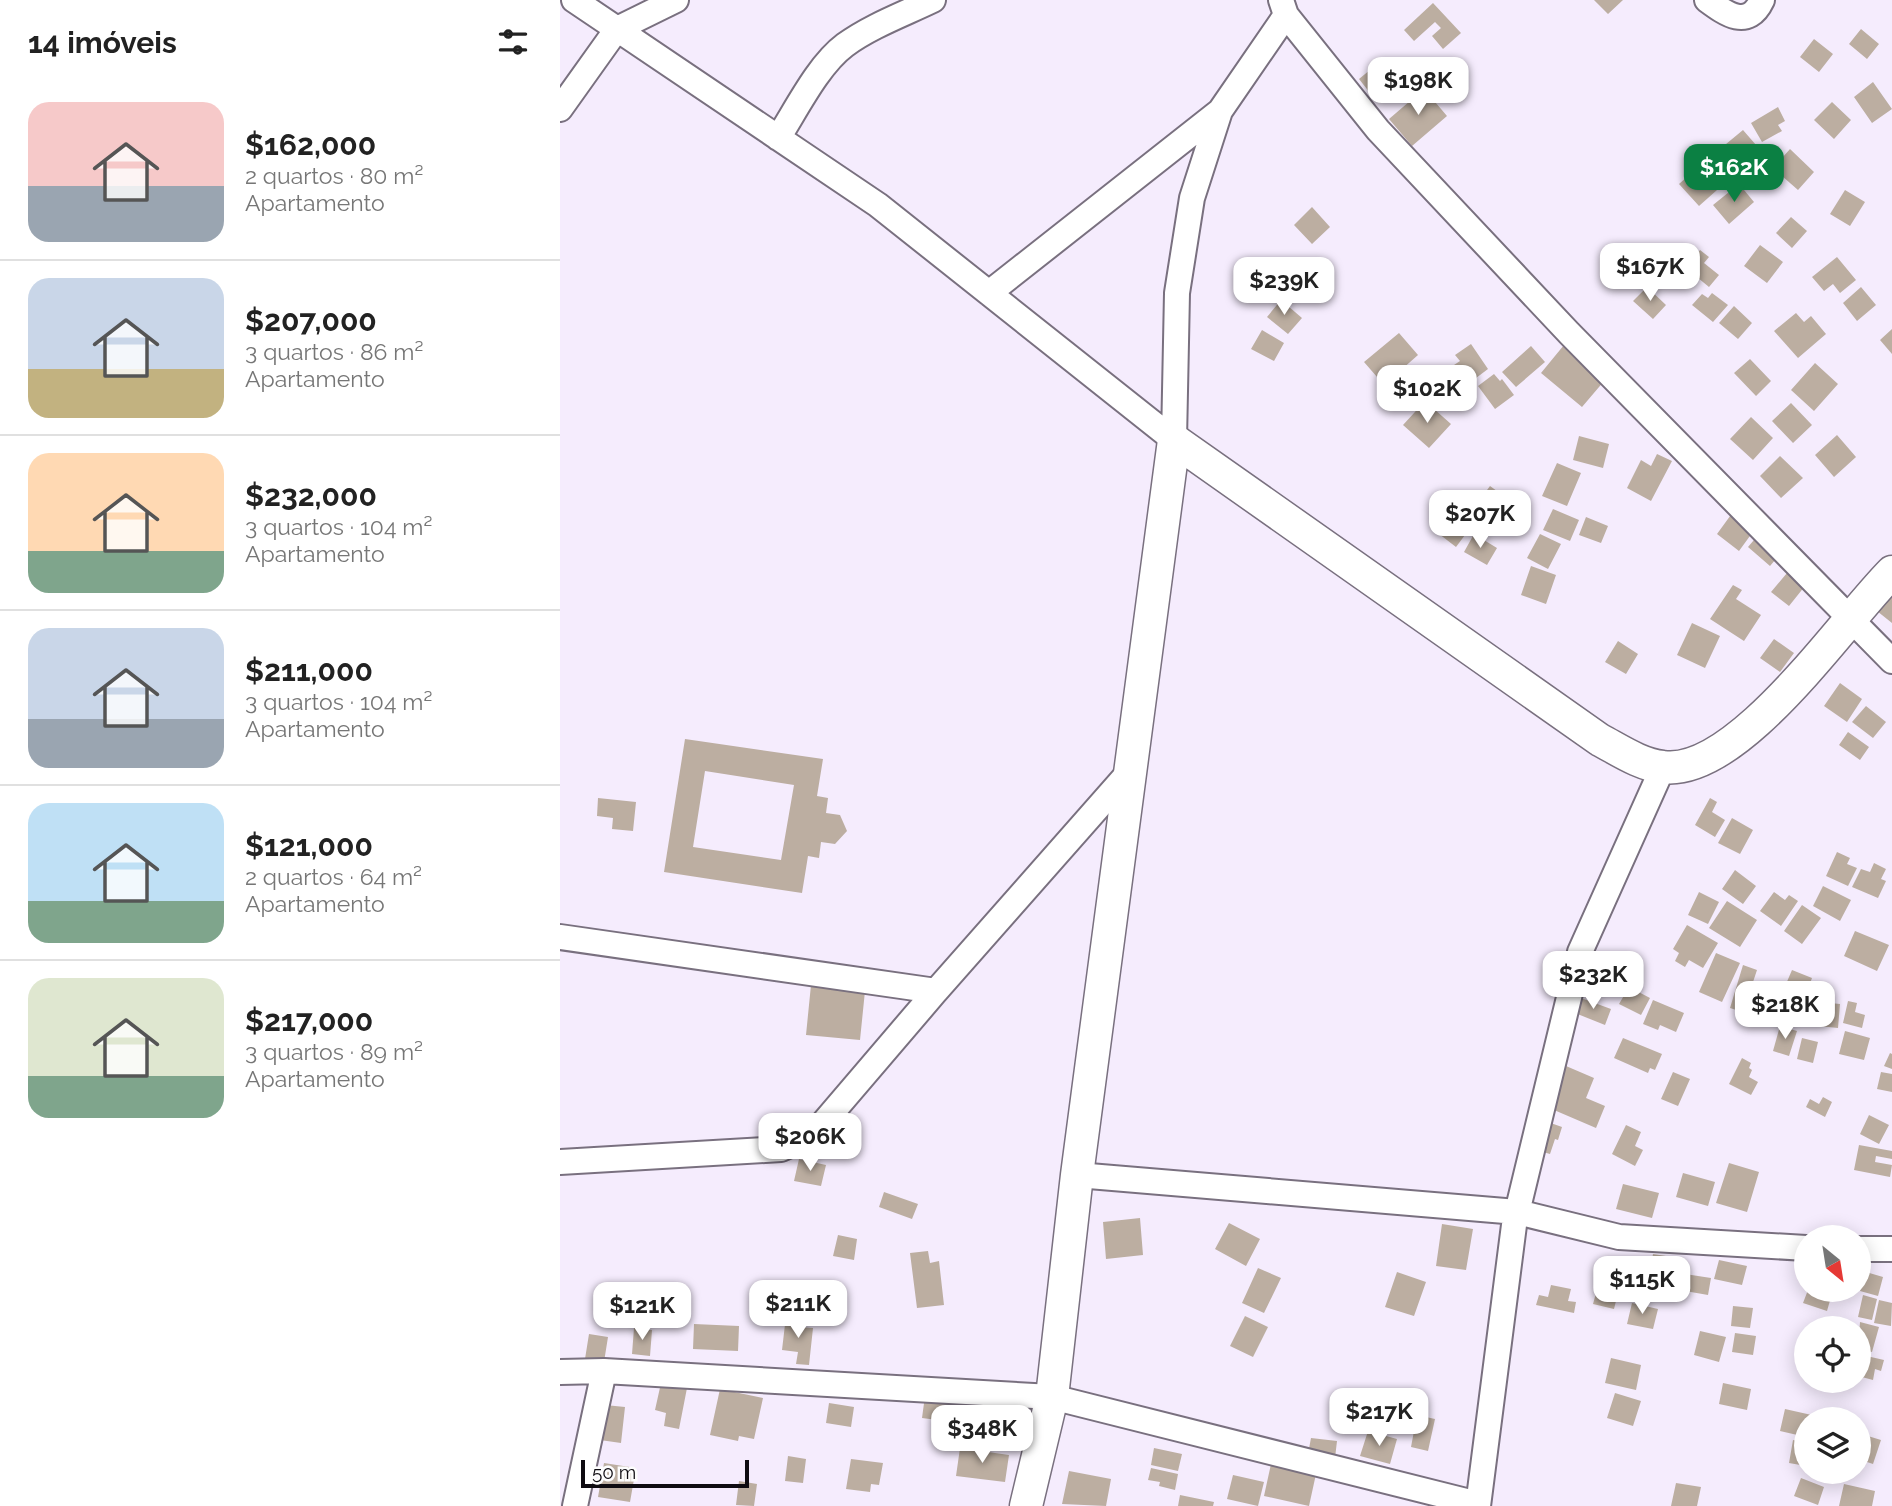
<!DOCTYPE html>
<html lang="pt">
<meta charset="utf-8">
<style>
body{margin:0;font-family:Raleway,sans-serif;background:#f6f6f6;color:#222;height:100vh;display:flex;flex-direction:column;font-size:26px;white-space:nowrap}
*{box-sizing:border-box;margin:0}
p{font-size:23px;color:#767676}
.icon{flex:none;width:38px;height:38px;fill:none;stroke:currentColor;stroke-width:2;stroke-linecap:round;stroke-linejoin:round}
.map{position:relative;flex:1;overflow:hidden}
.panel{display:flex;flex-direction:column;background:#fff;width:560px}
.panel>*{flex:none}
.needle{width:46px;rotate:150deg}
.buttons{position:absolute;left:1234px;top:1225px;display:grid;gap:14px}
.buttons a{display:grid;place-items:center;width:77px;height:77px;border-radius:50%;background:#fff;box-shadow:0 4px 18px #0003;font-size:35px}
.scale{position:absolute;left:21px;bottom:18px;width:168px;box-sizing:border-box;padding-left:7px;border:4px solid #0e0b11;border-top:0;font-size:19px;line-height:24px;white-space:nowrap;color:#0e0b11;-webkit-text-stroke:5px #fdfdfd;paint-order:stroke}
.price{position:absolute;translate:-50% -60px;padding:0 16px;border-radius:14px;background:#fff;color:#222;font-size:23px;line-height:46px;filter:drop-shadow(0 2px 4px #0008)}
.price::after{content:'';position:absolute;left:50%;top:42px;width:21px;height:16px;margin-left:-10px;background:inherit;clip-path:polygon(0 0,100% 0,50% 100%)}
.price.selected{background:#0b8043;color:#fff}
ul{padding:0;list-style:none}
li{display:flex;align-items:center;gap:21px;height:175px;padding:0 28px}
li+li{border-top:2px solid #e0e0e0}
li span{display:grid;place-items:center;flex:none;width:196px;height:140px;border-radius:21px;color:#555}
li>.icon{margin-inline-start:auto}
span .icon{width:84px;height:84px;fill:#fffc;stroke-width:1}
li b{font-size:30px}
h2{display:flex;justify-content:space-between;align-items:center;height:84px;padding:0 28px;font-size:30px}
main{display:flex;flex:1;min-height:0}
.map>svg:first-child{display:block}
.building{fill:#bcaea1;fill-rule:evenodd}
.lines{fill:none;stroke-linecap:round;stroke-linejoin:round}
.minor-casing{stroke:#79707f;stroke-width:28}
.tertiary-casing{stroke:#79707f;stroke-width:35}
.minor{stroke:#fff;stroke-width:24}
.tertiary{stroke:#fff;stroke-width:32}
</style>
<main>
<section class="panel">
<h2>14 imóveis<svg class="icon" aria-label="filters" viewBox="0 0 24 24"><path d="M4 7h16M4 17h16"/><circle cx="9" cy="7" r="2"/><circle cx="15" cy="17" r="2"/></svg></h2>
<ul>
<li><span style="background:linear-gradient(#f6c9c9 60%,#9aa5b1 0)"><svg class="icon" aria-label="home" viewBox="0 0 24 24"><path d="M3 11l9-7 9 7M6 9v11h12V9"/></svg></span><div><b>$162,000</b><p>2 quartos · 80 m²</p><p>Apartamento</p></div></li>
<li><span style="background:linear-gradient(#c9d6e8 65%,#c2b280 0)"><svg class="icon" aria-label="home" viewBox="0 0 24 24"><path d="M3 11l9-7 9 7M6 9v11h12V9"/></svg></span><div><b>$207,000</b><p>3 quartos · 86 m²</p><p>Apartamento</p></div></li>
<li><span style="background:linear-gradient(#ffd9b3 70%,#7fa58c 0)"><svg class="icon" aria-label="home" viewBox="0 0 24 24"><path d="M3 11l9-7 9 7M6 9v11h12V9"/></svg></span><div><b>$232,000</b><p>3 quartos · 104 m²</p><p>Apartamento</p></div></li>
<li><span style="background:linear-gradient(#c9d6e8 65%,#9aa5b1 0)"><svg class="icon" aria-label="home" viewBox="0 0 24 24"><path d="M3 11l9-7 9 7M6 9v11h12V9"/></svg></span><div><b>$211,000</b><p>3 quartos · 104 m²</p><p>Apartamento</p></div></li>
<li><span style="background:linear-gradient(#bfe0f5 70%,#7fa58c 0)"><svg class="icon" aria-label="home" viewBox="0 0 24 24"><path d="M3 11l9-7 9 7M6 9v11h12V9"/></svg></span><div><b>$121,000</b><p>2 quartos · 64 m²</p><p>Apartamento</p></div></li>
<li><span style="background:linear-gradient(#dfe7d0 70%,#7fa58c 0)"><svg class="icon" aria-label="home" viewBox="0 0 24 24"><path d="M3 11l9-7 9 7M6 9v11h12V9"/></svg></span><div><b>$217,000</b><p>3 quartos · 89 m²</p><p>Apartamento</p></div></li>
</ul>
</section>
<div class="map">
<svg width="1332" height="1506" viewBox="0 0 1332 1506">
<rect width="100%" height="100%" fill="#f5ecfd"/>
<path class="building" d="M1034,0h29l-15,14z
M873,3l28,30 -18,16 -11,-13 9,-8 -6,-6 -21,19 -10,-11z
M1301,29l18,15 -12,15 -18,-15z
M1254,39l19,15 -14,18 -19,-15z
M816,65l10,13 7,-6 6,7 -25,19 -15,-19z
M1313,82l19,27 -20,14 -18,-26z
M864,89l23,27 -35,30 -23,-27z
M1272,102l19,18 -17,19 -20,-19z
M1218,107l7,14 -7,4 4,6 -20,11 -11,-19z
M1183,130l13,15 -23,19 -13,-15z
M1230,149l24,23 -16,18 -25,-22z
M1146,160l20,22 -27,24 -20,-22z
M1179,184l15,18 -25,22 -16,-19z
M1285,190l20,12 -15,24 -20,-12z
M752,207l18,20 -18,17 -18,-19z
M1231,217l16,14 -15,17 -16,-15z
M1200,245l23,17 -16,21 -23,-17z
M1140,250l9,7 -5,6 15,12 -10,12 -23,-19z
M1095,253l19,11 -12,20 -19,-12z
M1277,257l19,23 -16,13 -7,-9 -9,7 -12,-14z
M1087,287l19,18 -13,14 -20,-18z
M1301,287l15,18 -19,16 -14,-18z
M1152,293l16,12 -15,17 -21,-17 10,-11 6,4z
M721,300l21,18 -14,16 -21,-17z
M1174,306l18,17 -14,16 -19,-16z
M1236,313l8,9 7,-6 15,18 -28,24 -24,-27z
M1332,329v25l-12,-14z
M702,330l22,13 -10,18 -23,-12z
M839,333l19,22 -34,30 -20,-23z
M911,344l17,25 -12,9 -3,-5 -9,6 -10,-14 6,-4 -5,-6z
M1004,345l41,35 -23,27 -41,-34z
M971,346l14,16 -29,25 -14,-15z
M1190,359l21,22 -15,15 -22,-23z
M1255,363l23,21 -24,27 -23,-21z
M934,374l6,7 2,-2 12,16 -19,14 -17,-23z
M865,401l26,23 -22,24 -26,-23z
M1231,403l21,22 -19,18 -21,-22z
M1191,417l22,21 -20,22 -23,-21z
M1277,435l19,22 -22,20 -19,-22z
M1019,436l30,8 -6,24 -30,-8z
M1097,454l15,7 -21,40 -24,-13 14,-28 10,6z
M1220,456l23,22 -22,20 -21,-22z
M997,463l24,10 -14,33 -25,-10z
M930,486l18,13 -13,19 -19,-13z
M888,504l12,9 -6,8 14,10 -12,16 -26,-20z
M993,509l26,11 -9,21 -27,-11z
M1173,512l22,17 -16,22 -22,-17z
M1026,517l22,9 -7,17 -22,-8z
M914,534l23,14 -10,17 -23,-13z
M980,534l21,10 -13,25 -21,-11z
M1199,534l22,19 -11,13 -22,-19z
M971,566l25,9 -10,29 -25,-9z
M1232,567l17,14 -20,25 -18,-14z
M1173,585l9,5 -6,9 25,16 -17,26 -34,-22z
M1332,593v30l-15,-12z
M1132,623l28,13 -15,32 -28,-13z
M1214,639l20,14 -14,19 -20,-14z
M1058,641l20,13 -12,20 -21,-12z
M1280,683l22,16 -15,23 -23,-16z
M1306,706l20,16 -13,16 -21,-16z
M1288,732l21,15 -9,13 -21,-15z
M125,739l138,20 -6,37 11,2 -2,15 14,2 7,16 -12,13 -14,-2 -2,16 -11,-2 -6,37 -138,-21zM145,771l89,14 -13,75 -88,-13z
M38,798l38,4 -3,29 -21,-2 1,-11 -16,-2z
M1150,798l7,4 -5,10 13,8 -10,17 -20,-12z
M1172,818l21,12 -13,24 -22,-11z
M1277,852l13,6 -3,6 10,4 -9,18 -22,-10z
M1314,863l12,6 -5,10 5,2 -8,17 -26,-11 9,-18 9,3z
M1175,870l21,16 -13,18 -21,-15z
M1263,886l28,14 -11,21 -27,-15z
M1139,892l20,10 -11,22 -20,-9z
M1214,892l11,8 4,-5 9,6 -17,25 -21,-15z
M1167,901l30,19 -17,27 -31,-19z
M1242,905l19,13 -19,26 -18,-13z
M1127,925l31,18 -15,25 -14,-8 -4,7 -10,-6 4,-8 -6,-4z
M1295,931l34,14 -12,26 -33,-15z
M1156,953l24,10 -18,39 -23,-10z
M1183,965l14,5 -9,27 13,4 -6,15 -25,-8z
M1232,970l20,8 -6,17 -9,-4 -6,15 -16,-6 7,-18 4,2z
M251,985l54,6 -5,49 -54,-5z
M1069,987l21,11 -9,17 -22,-11z
M1021,998l30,11 -6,16 -30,-12z
M1093,1000l31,13 -8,19 -16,-7 -2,5 -15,-6z
M1288,1001l9,2 -2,9 10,3 -3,13 -19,-5z
M1260,1002l20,2 -2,24 -20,-2z
M1220,1026l17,5 -8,25 -16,-5z
M1285,1031l25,7 -6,22 -25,-6z
M1063,1038l39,16 -7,16 -5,-2 -2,5 -34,-15z
M1242,1038l16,4 -5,21 -16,-4z
M1330,1053l2,1v15l-8,-3z
M1182,1058l9,5 -2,5 3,2 -3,7 9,5 -7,13 -22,-11z
M1006,1066l28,12 -8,20 19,8 -9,22 -49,-21z
M1113,1072l17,7 -12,27 -17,-7z
M1321,1072l11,2v18l-15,-3z
M1263,1097l9,5 -7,15 -19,-10 4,-8 9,5z
M1309,1115l20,10 -10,19 -19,-10z
M985,1121l17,6 -4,13 -3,-1 -5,15 -14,-4z
M1066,1125l15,7 -6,14 8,4 -8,16 -23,-12z
M1299,1145l33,6v8l-16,-3 -1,6 17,3 -2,12 -36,-7z
M239,1159l27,6 -5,21 -27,-5z
M1169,1163l30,9 -12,40 -31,-9z
M1123,1173l32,9 -7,24 -32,-9z
M1063,1184l36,9 -7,25 -36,-9z
M324,1192l34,12 -6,15 -33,-12z
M580,1218l3,37 -37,4 -3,-37z
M669,1223l31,16 -14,27 -31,-17z
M882,1224l31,5 -7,41 -30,-4z
M278,1235l19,4 -3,21 -21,-4z
M368,1251l2,12 9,-2 5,44 -27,3 -7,-55z
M1093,1254l13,2 -5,30 -34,-6 3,-12 20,3z
M1159,1260l28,6 -5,19 -28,-6z
M698,1268l23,10 -17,35 -22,-10z
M837,1272l29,10 -12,34 -29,-9z
M1306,1272l17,5 -5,19 -18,-5z
M1125,1274l26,4 -3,17 -34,-6 2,-14 8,2z
M1041,1275l20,6 -7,28 -21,-5z
M991,1285l20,4 -3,12 8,1 -2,11 -38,-8 3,-10 9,2z
M1248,1290h25l-6,21 -24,-8z
M1303,1295l14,4 -5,21 -14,-3z
M1319,1300l13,3 -1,23 -17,-3z
M1072,1303l26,6 -5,20 -26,-5z
M1173,1306l20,2 -3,20 -19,-2z
M226,1316l12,1 -1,10 16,1 -4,37 -13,-1 2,-12 -16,-2z
M685,1316l23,11 -15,30 -23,-11z
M1300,1322l19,5 -7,25 -14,-3z
M134,1324l45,2 -1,25 -45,-2z
M74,1328l18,2 -2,26 -18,-2z
M1140,1331l26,6 -7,25 -25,-7z
M1175,1333l21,3 -3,19 -21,-3z
M29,1334l19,3 -4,25 -19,-3z
M1298,1354l26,6 -3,11 -6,-2 -2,11 -15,-4z
M1051,1358l30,7 -5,25 -31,-7z
M1251,1381h26l-1,9 -26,-6z
M101,1383l26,5 -8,41 -15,-3 2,-13 -11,-3z
M1163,1383l28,6 -4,21 -28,-6z
M160,1389l43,9 -9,41 -15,-3 -1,5 -28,-6z
M1055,1393l26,8 -8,25 -26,-8z
M365,1396l32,4 -4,22 -31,-4z
M269,1403l25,4 -3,20 -25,-4z
M45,1405l20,2 -4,36 -21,-3z
M1225,1409l31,7 -1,3h-9v18l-26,-6z
M857,1415l18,4 -7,32 -17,-4z
M421,1424l32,5 -4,21 -32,-6z
M808,1431l29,8 -7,25 -30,-8z
M1298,1433l23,7 -8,24 -15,-5z
M751,1438l26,3 -2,17 -27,-4z
M1233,1440l13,3v23l-17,-3z
M400,1448l49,7 -4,27 -49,-6z
M594,1448l28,6 -4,17 -27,-6z
M228,1456l18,3 -3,24 -18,-2z
M291,1459l32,4 -4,22 -8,-1 -1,8 -24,-3z
M44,1463l32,5 -6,34 -32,-5z
M711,1464l45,10 -7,32 -45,-10z
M591,1468l27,6 -3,16 -16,-4 1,-4 -12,-2z
M509,1471l42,8 -5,27 -44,-2z
M673,1475l31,7 -6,24 -31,-7z
M1241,1478l23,9 -6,18 -24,-9z
M179,1481l18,3 -3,22 -18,-1z
M1116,1483l25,4 -4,19h-26z
M1284,1484l31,7 -3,15h-33z
M620,1495l34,7 -1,4h-35z"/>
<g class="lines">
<g class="minor-casing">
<path id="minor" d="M14,0l304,205 296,235
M721,0l5,15 92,115 191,203 323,328
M1147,0c19,14 41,30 55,0
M0,109l57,-80 59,-29
M218,138c18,-28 40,-73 67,-93 26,-19 59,-31 88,-45
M429,293l231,-182
M614,440l3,-147 15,-95 28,-87 66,-96
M0,937l376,54 -123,144 -32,14 -221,13
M376,991l195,-221
M517,1175l440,37 102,25 187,11
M1298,1249h34
M0,1372l44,-1
M15,1506l29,-135 448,26 426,107
M918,1506l36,-281 66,-273 83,-185"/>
</g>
<g class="tertiary-casing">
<path id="tertiary" d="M466,1506l26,-109 25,-222 97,-735 426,300c19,10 41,25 63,27 75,10 179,-145 229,-195"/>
</g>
<use href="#minor" class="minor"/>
<use href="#tertiary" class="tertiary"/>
</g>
</svg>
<div class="buttons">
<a><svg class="needle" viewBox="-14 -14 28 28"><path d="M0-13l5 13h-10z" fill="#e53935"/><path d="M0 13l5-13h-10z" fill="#767676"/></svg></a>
<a><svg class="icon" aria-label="locate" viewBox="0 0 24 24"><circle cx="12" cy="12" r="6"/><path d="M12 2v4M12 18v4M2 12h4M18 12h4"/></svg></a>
<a><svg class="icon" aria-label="layers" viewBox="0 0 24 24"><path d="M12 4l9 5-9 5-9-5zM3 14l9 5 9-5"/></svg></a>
</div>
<div class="scale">50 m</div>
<b class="price" style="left:858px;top:117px">$198K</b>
<b class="price selected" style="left:1174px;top:204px">$162K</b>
<b class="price" style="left:1090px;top:303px">$167K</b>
<b class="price" style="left:724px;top:317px">$239K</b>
<b class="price" style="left:867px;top:425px">$102K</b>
<b class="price" style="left:920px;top:550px">$207K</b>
<b class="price" style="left:1033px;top:1011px">$232K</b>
<b class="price" style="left:1225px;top:1041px">$218K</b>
<b class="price" style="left:250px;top:1173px">$206K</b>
<b class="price" style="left:1082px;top:1316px">$115K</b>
<b class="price" style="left:238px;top:1340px">$211K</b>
<b class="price" style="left:82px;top:1342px">$121K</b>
<b class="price" style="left:819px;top:1448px">$217K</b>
<b class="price" style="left:422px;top:1465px">$348K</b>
</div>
</main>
